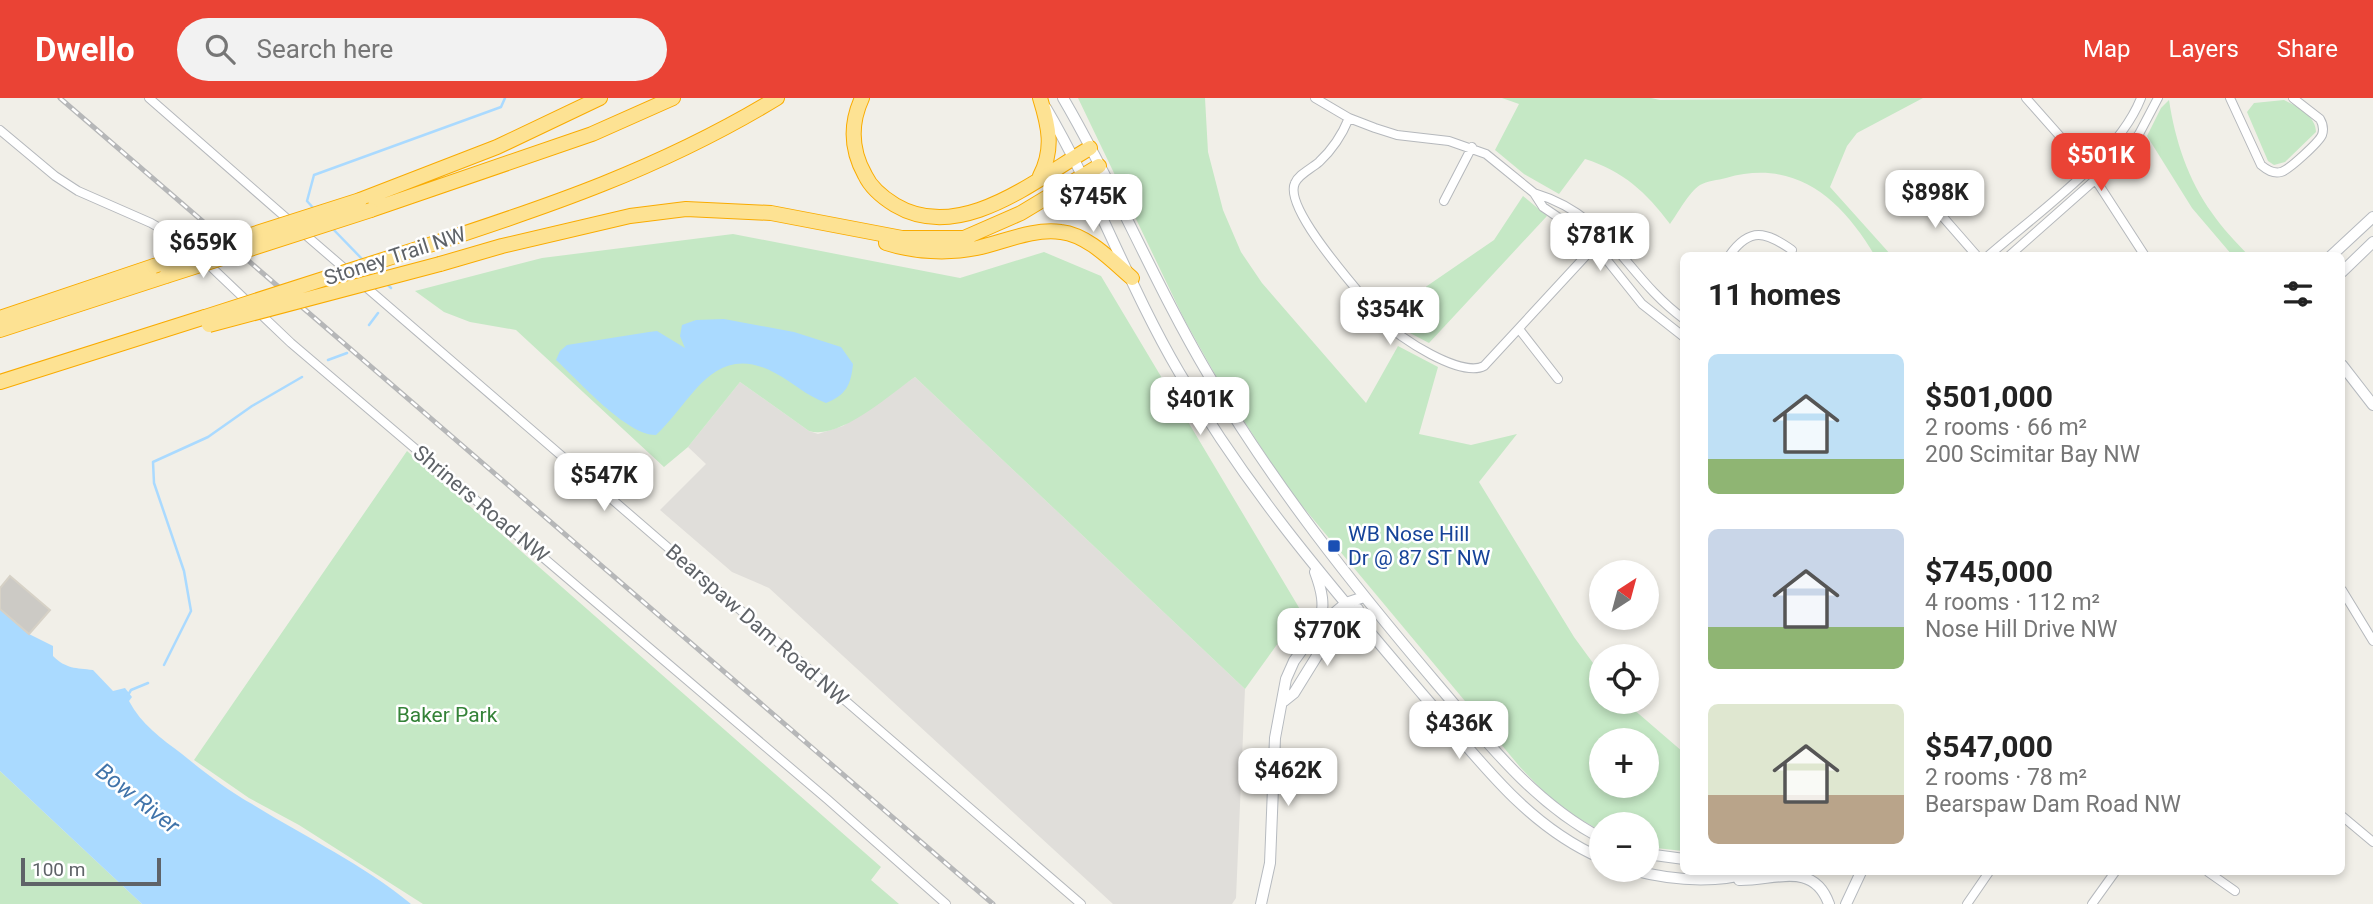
<!DOCTYPE html>
<meta charset="utf-8">
<style>
body{margin:0;font-family:Roboto,sans-serif;background:#f2f2f2;color:#222;height:100vh;display:flex;flex-direction:column;font-size:26px;white-space:nowrap}
*{box-sizing:border-box;margin:0}
p{font-size:23px;color:#767676}
.icon{flex:none;width:38px;height:38px;fill:none;stroke:currentColor;stroke-width:2;stroke-linecap:round;stroke-linejoin:round}
.map{position:relative;flex:1;overflow:hidden}
.side{position:absolute;left:1680px;top:154px;width:665px;height:623px;display:flex;flex-direction:column;background:#fff;border-radius:10px;box-shadow:0 4px 10px #0003}
.side>*{flex:none}
.needle{width:46px;rotate:36deg}
.fabs{position:absolute;left:1589px;top:462px;display:grid;gap:14px}
.fabs a{display:grid;place-items:center;width:70px;height:70px;border-radius:50%;background:#fff;box-shadow:0 4px 10px #0003;font-size:35px}
.scale{position:absolute;left:21px;bottom:18px;width:140px;box-sizing:border-box;padding-left:7px;border:4px solid #5f6368;border-top:0;font-size:19px;line-height:24px;white-space:nowrap;color:#5f6368;-webkit-text-stroke:5px #fff;paint-order:stroke}
.price{position:absolute;translate:-50% -60px;padding:0 16px;border-radius:14px;background:#fff;color:#222;font-size:23px;line-height:46px;filter:drop-shadow(0 2px 4px #0008)}
.price::after{content:'';position:absolute;left:50%;top:42px;width:21px;height:16px;margin-left:-10px;background:inherit;clip-path:polygon(0 0,100% 0,50% 100%)}
.price.on{background:#ea4335;color:#fff}
ul{padding:0;list-style:none}
li{display:flex;align-items:center;gap:21px;height:175px;padding:0 28px}
li span{display:grid;place-items:center;flex:none;width:196px;height:140px;border-radius:10px;color:#555}
li>.icon{margin-inline-start:auto}
span .icon{width:84px;height:84px;fill:#fffc;stroke-width:1}
li b{font-size:30px}
h2{display:flex;justify-content:space-between;align-items:center;height:84px;padding:0 28px;font-size:30px}
header{display:flex;align-items:center;gap:42px;box-sizing:border-box;height:98px;padding:0 35px;background:#ea4335;color:#fff}
header strong{font-size:33px}
nav{display:flex;gap:38px;margin-inline-start:auto;font-size:24px}
.search{width:490px;height:63px;background:#f2f2f2;display:flex;align-items:center;gap:18px;box-sizing:border-box;padding:0 24px;border-radius:38px;color:#767676;font-size:26px}
.map>svg:first-child{display:block}
.industrial{fill:#e0deda}
.green{fill:#c5e8c5;fill-rule:evenodd}
.water{fill:#aadaff}
.lines{fill:none;stroke-linecap:round;stroke-linejoin:round}
.stream{stroke:#aadaff;stroke-width:2.5}
.building{fill:#cccac5;stroke:#d6d1c6;stroke-width:2}
.street-casing{stroke:#b5b8bc;stroke-width:10}
.secondary-casing{stroke:#b6babf;stroke-width:12}
.highway-casing{stroke:#f9ab00;stroke-width:16}
.street{stroke:#fff;stroke-width:8}
.secondary{stroke:#fff;stroke-width:10}
.highway{stroke:#fde293;stroke-width:14}
.rail-casing{stroke:#b6b7b8;stroke-width:5}
.rail{stroke:#fff;stroke-width:2.5;stroke-dasharray:8;stroke-linecap:butt}
.highway-bridge-casing{stroke:#f9ab00;stroke-width:16;stroke-linecap:butt}
.highway-bridge{stroke:#fde293;stroke-width:14}
.transit-dot{fill:#1a4fb4;stroke:#fff;stroke-width:2.5}
.labels{text-anchor:middle;stroke-width:5;stroke-linejoin:round;paint-order:stroke}
.street-label{font-size:21px;fill:#5f6368;stroke:#fff}
.transit-label{font-size:21px;fill:#164399;stroke:#fff;text-anchor:start}
.park-label{font-size:21px;fill:#348238;stroke:#fff}
.water-label{font-size:23px;font-style:italic;fill:#4174aa;stroke:#fff}
</style>
<header>
<strong>Dwello</strong>
<div class="search"><svg class="icon" aria-label="search" viewBox="0 0 24 24"><circle cx="10" cy="10" r="6"/><path d="M15 15l6 6"/></svg>Search here</div>
<nav><a>Map</a><a>Layers</a><a>Share</a></nav>
</header>
<div class="map">
<svg width="2373" height="806" viewBox="0 0 2373 806">
<rect width="100%" height="100%" fill="#f1efe8"/>
<path class="industrial" d="M915,279l330,312 -9,209 -4,6h-119l-344,-316 -37,-16 -72,-62 46,-46 -18,-17 52,-65 69,49 9,3 25,-8z"/>
<path class="green" d="M1078,0h127l3,54 15,58 18,42 21,31 104,120 32,-57 40,21 -19,67 52,11 46,-11 -38,48 95,155 27,37v28h24l58,50v99l-36,-4v-23h-46v7l-23,-13 -31,-23 -27,-28 -232,-278 -66,-102 -38,-68zM1601,642h46v46h-46z
M1502,0h149l9,2 263,-2 -66,35 -10,13 -17,41 61,68 -16,1c-34,-57 -79,-98 -149,-78 -8,2 -19,3 -26,7 -11,7 -22,28 -30,39 -24,-32 -47,-53 -85,-65l-26,35 -35,-20 -29,-24 24,-46z
M2169,2c6,40 19,80 43,113 10,15 24,29 36,42h-16l-40,-47 -45,-72 14,-28z
M2284,2c13,6 32,16 32,32l-31,30 -11,3 -6,-4 -21,-49 7,-9z
M1523,98l24,20 -118,127 -19,-10 -19,-16 36,-31 67,-46z
M733,136l227,44 84,-26 57,24 200,335 -56,78 -330,-312c-26,18 -75,63 -106,54l-69,-49 -52,65 -24,20 -148,-137 -46,-8 -26,-10 -29,-21 127,-33z
M407,353l474,416 -10,13 28,24h-476l-124,-79 -50,-27 -55,-38z
M0,673l142,133h-142z"/>
<path class="water" d="M724,221l70,13 47,15 12,17c-2,21 -7,31 -27,39 -21,-8 -32,-20 -51,-30 -61,-33 -82,27 -119,62 -30,0 -77,-54 -100,-75l4,-9 7,-6 82,-13 8,-1 28,17 -5,-12 2,-11 14,-5z
M0,511l29,25 24,12v10c13,13 23,12 40,14l20,21 12,-3 7,9 -3,4c12,23 33,38 53,53 22,18 45,36 70,50 53,33 111,60 159,100h-269l-142,-133z"/>
<g class="lines">
<path class="stream" d="M315,112l-8,-9 7,-26 187,-68 4,-9
M332,130l32,33
M386,185l5,5
M369,227l9,-12
M328,262l19,-7
M164,567l27,-54 -7,-40 -30,-88 -1,-21 55,-25 44,-31 50,-29
M128,597l3,-5 17,-7"/>
</g>
<path class="building" d="M10,478l40,34 -21,24 -29,-25v-21z"/>
<g class="lines">
<g class="street-casing">
<path id="street" d="M149,0l143,125
M1315,0l34,20 26,10 22,7 52,6 37,13 48,39 9,14 47,32 52,65 42,33
M2026,0l62,70 57,88
M2230,0l31,67c6,5 12,9 20,7 8,-2 38,-30 41,-37 2,-6 1,-11 -2,-16l-27,-21
M1349,20c-7,17 -17,32 -30,44 -8,7 -20,12 -24,21 -13,26 70,115 87,137 17,18 79,58 102,46l121,-131
M0,32l55,46 23,15 73,32 36,21 104,99 536,456 119,105
M1915,87l62,71
M1534,95c77,23 91,83 150,126
M1444,103l28,-54
M301,133l780,673
M1729,158c21,-30 37,-24 63,-6
M1988,158c48,-42 130,-99 153,-158
M2009,158l113,-100 17,-22 19,-36
M1519,231l39,50
M2342,492l31,51
M2342,718l31,26
M2208,774l27,19
M1967,806l22,-32
M2092,806l23,-32"/>
</g>
<g class="secondary-casing">
<path id="secondary" d="M1063,0c53,90 92,187 145,276 66,112 145,211 229,310 49,57 97,119 164,154
M1046,10c50,85 83,179 133,264 71,122 155,218 245,324 53,61 101,129 177,162
M2331,158l42,-39
M2342,174l31,-30
M2342,267l31,40
M1315,474c7,19 10,32 5,52
M1284,603l10,-8 26,-42 38,-42
M1647,756l37,5
M1632,772c42,11 82,14 123,2
M1739,782c35,1 74,-20 90,24
M1261,806l9,-41 5,-125 11,-59 8,-18 26,-36 26,-22 18,-6
M1846,806l15,-32"/>
</g>
<g class="highway-casing">
<path id="highway" d="M862,0c-12,26 -11,52 3,77 6,13 17,22 30,30 65,39 140,-25 195,-57
M1040,78c14,-27 9,-49 0,-78
M360,102l137,-53 103,-49
M371,112l221,-76 81,-36
M886,145c28,9 61,11 91,5 27,-6 56,-20 84,-16 27,3 51,29 71,46
M420,150c127,-41 242,-80 357,-150
M440,166l62,-18 128,-30 56,-7 85,4 131,25h62l57,-25 78,-47
M0,220l154,-52
M0,232l166,-54
M0,284l205,-65"/>
</g>
<use href="#street" class="street"/>
<use href="#secondary" class="secondary"/>
<use href="#highway" class="highway"/>
<g class="rail-casing">
<path id="rail" d="M60,0l933,806"/>
</g>
<use href="#rail" class="rail"/>
<g class="highway-bridge-casing">
<path id="highway-bridge" d="M154,168l206,-66
M166,178l205,-66
M205,219l215,-69
M209,227l231,-61"/>
</g>
<use href="#highway-bridge" class="highway-bridge"/>
</g>
<rect class="transit-dot" x="1327" y="441" width="14" height="14" rx="3.5"/>
<g class="labels">
<g class="street-label">
<text transform="translate(395 158) rotate(-18)" y="7">Stoney Trail NW</text>
<text transform="translate(481 406) rotate(40)" y="7">Shriners Road NW</text>
<text transform="translate(757 527) rotate(41)" y="7">Bearspaw Dam Road NW</text>
</g>
<g class="transit-label">
<text x="1348" y="443">WB Nose Hill<tspan x="1348" dy="24">Dr @ 87 ST NW</tspan></text>
</g>
<g class="park-label">
<text x="447" y="624">Baker Park</text>
</g>
<g class="water-label">
<text transform="translate(138 700) rotate(38)" y="8">Bow River</text>
</g>
</g>
</svg>
<div class="fabs">
<a><svg class="needle" viewBox="-14 -14 28 28"><path d="M0-13l5 13h-10z" fill="#e53935"/><path d="M0 13l5-13h-10z" fill="#767676"/></svg></a>
<a><svg class="icon" aria-label="locate" viewBox="0 0 24 24"><circle cx="12" cy="12" r="6"/><path d="M12 2v4M12 18v4M2 12h4M18 12h4"/></svg></a>
<a>+</a>
<a>−</a>
</div>
<div class="scale">100 m</div>
<b class="price on" style="left:2101px;top:95px">$501K</b>
<b class="price" style="left:1935px;top:132px">$898K</b>
<b class="price" style="left:1093px;top:136px">$745K</b>
<b class="price" style="left:1600px;top:175px">$781K</b>
<b class="price" style="left:203px;top:182px">$659K</b>
<b class="price" style="left:1390px;top:249px">$354K</b>
<b class="price" style="left:1200px;top:339px">$401K</b>
<b class="price" style="left:604px;top:415px">$547K</b>
<b class="price" style="left:1327px;top:570px">$770K</b>
<b class="price" style="left:1459px;top:663px">$436K</b>
<b class="price" style="left:1288px;top:710px">$462K</b>
<section class="side">
<h2>11 homes<svg class="icon" aria-label="filters" viewBox="0 0 24 24"><path d="M4 7h16M4 17h16"/><circle cx="9" cy="7" r="2"/><circle cx="15" cy="17" r="2"/></svg></h2>
<ul>
<li><span style="background:linear-gradient(#bfe0f5 75%,#8fb573 0)"><svg class="icon" aria-label="home" viewBox="0 0 24 24"><path d="M3 11l9-7 9 7M6 9v11h12V9"/></svg></span><div><b>$501,000</b><p>2 rooms · 66 m²</p><p>200 Scimitar Bay NW</p></div></li>
<li><span style="background:linear-gradient(#c9d6e8 70%,#8fb573 0)"><svg class="icon" aria-label="home" viewBox="0 0 24 24"><path d="M3 11l9-7 9 7M6 9v11h12V9"/></svg></span><div><b>$745,000</b><p>4 rooms · 112 m²</p><p>Nose Hill Drive NW</p></div></li>
<li><span style="background:linear-gradient(#dfe7d0 65%,#b9a48a 0)"><svg class="icon" aria-label="home" viewBox="0 0 24 24"><path d="M3 11l9-7 9 7M6 9v11h12V9"/></svg></span><div><b>$547,000</b><p>2 rooms · 78 m²</p><p>Bearspaw Dam Road NW</p></div></li>
</ul>
</section>
</div>
